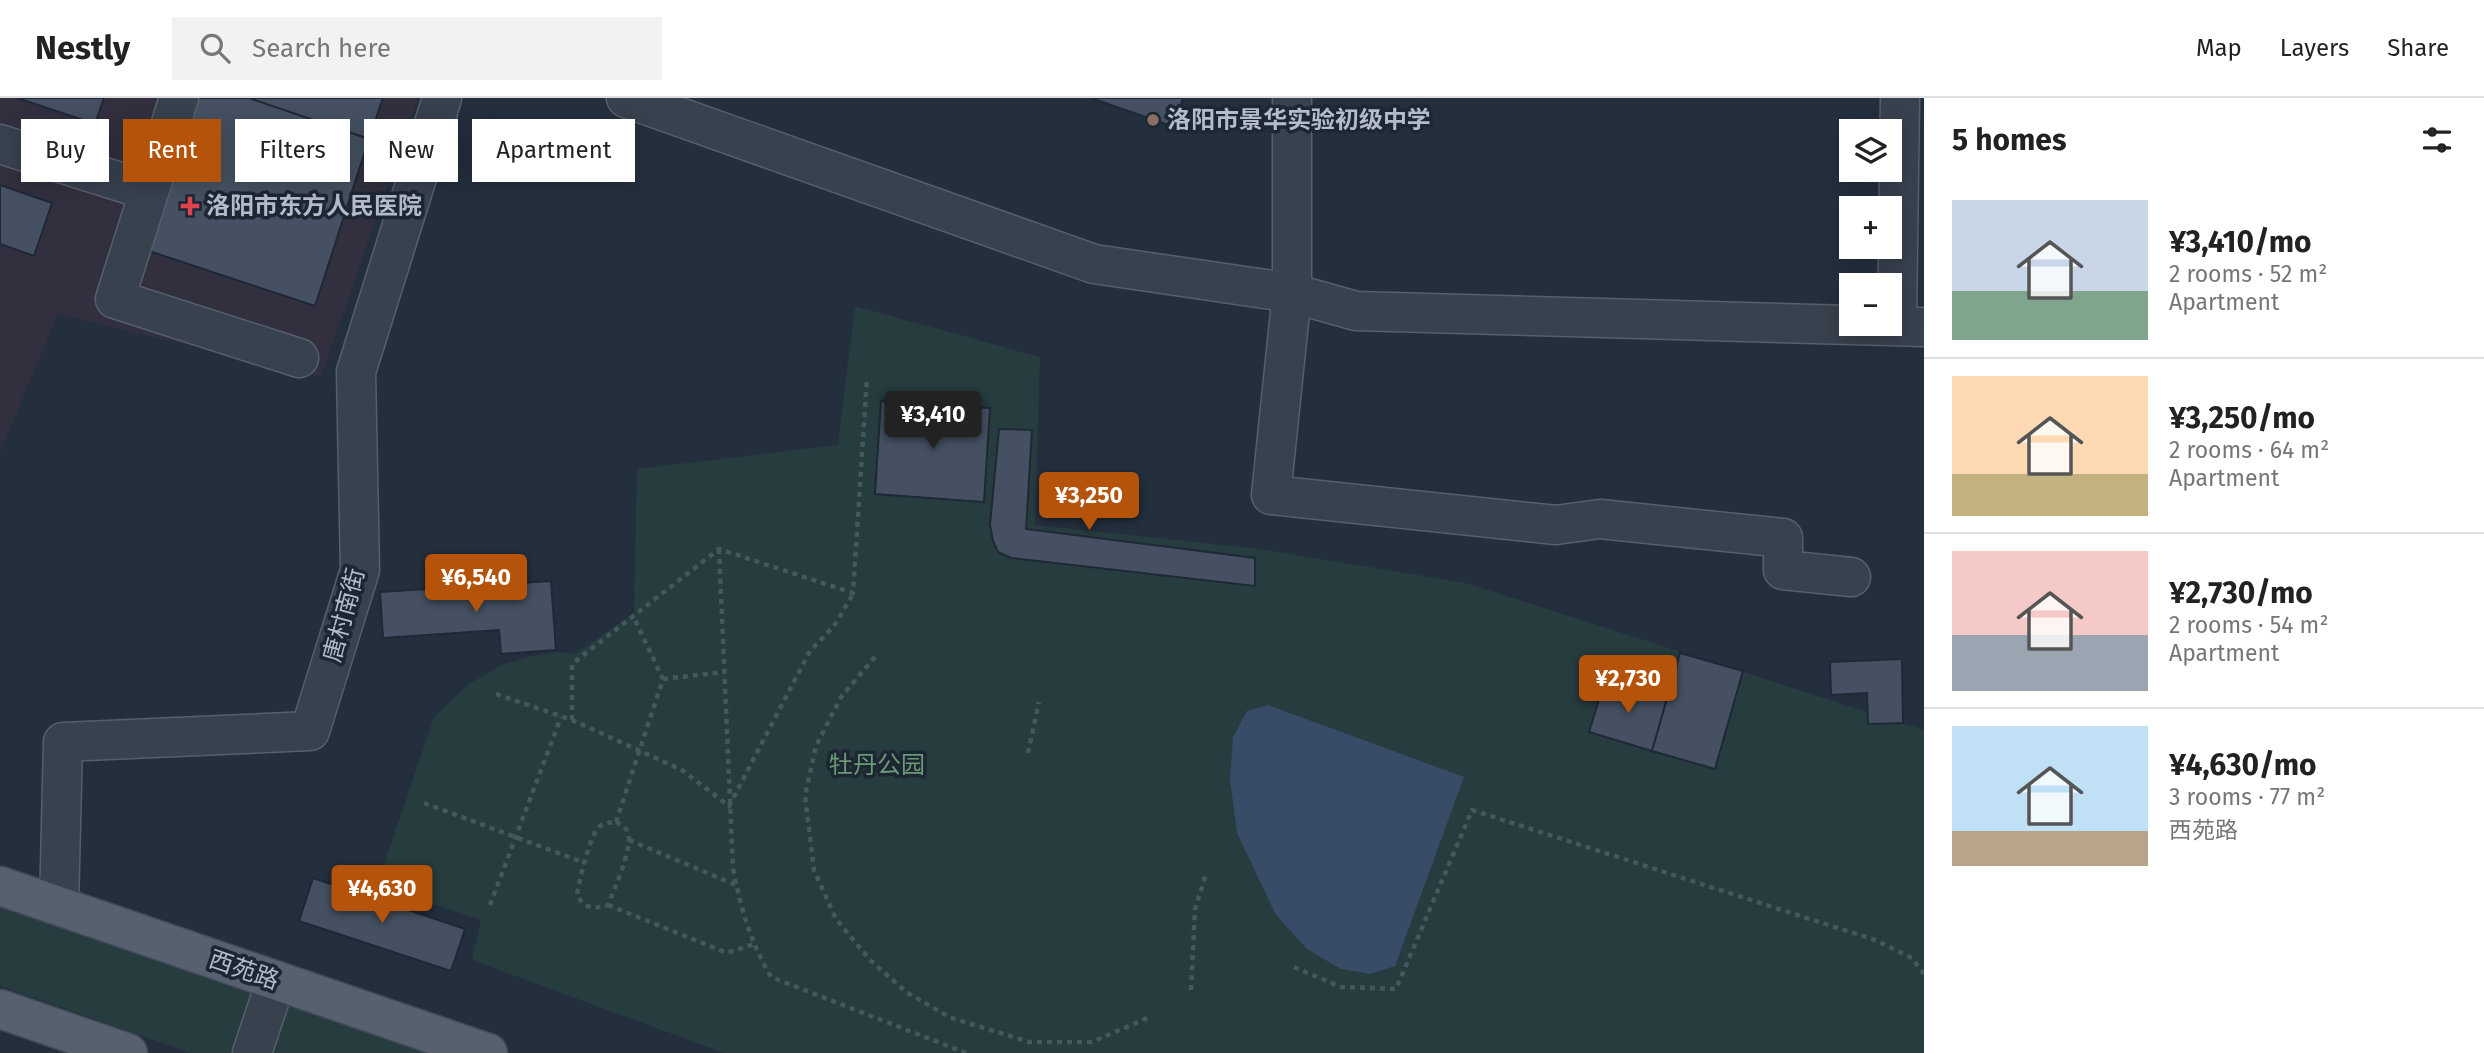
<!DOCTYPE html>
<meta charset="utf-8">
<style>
body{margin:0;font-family:"Fira Sans","Noto Sans SC",sans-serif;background:#f2f2f2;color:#222;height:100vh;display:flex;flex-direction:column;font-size:26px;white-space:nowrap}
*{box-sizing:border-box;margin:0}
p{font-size:23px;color:#767676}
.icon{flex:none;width:38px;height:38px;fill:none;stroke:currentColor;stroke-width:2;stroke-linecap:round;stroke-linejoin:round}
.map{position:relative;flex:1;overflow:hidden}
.side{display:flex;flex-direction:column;background:#fff;width:560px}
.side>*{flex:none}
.top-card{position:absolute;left:21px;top:21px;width:665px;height:63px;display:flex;gap:14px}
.tools{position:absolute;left:1839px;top:21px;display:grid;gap:14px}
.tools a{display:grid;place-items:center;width:63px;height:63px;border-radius:0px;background:#fff;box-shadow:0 4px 18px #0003;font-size:35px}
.price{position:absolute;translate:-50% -60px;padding:0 16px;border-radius:7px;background:#b45309;color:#fff;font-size:23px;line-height:46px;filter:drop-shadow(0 2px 4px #0008)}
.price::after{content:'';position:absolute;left:50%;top:42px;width:21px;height:16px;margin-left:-10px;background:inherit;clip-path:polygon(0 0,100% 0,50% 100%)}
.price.active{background:#222;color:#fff}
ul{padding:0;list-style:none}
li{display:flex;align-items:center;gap:21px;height:175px;padding:0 28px}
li+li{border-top:2px solid #e0e0e0}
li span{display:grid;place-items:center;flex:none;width:196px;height:140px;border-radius:0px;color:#555}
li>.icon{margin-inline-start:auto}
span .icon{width:84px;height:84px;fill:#fffc;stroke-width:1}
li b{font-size:30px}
h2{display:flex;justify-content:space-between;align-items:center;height:84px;padding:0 28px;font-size:30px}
.tag{padding:0 24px;border-radius:0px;background:#fff;box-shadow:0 4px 18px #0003;font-size:24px;line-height:63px}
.tag.active{background:#b45309;color:#fff}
header{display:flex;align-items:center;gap:42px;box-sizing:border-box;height:98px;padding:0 35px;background:#fff;border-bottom:2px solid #e0e0e0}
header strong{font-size:33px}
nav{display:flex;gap:38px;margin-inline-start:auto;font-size:24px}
.search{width:490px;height:63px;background:#f2f2f2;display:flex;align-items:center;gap:18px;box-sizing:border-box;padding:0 24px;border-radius:0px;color:#767676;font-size:26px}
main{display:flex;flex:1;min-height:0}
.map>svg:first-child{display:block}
.medical{fill:#32303f}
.green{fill:#263c3f}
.water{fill:#394c67}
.building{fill:#455162;stroke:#1f2835;stroke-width:2}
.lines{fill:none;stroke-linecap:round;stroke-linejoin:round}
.minor-casing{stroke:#565f6c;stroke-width:41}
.major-casing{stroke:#414a57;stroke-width:41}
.path{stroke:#44595c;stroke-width:4.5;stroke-dasharray:5 5;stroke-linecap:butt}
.minor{stroke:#38414e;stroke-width:38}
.major{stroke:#56606e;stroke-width:38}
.education-dot{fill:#8d6e63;stroke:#1d2633;stroke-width:2.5}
.health-dot{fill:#e0444e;stroke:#1d2633;stroke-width:2.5}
.labels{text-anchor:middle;stroke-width:7;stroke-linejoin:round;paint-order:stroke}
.poi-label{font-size:24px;font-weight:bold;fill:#b4bcc9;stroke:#1d2633;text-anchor:start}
.street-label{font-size:24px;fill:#b4bcc9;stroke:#1d2633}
.park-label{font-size:24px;fill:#6b9a76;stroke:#1d2633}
</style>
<header>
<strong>Nestly</strong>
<div class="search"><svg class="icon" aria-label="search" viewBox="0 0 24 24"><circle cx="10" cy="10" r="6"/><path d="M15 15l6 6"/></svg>Search here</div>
<nav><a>Map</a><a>Layers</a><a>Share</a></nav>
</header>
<main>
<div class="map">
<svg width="1924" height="955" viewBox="0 0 1924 955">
<rect width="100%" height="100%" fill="#242f3e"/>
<path class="medical" d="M0,0h418l-97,279 -263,-63 -58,138z"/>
<path class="green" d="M855,208l185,51 -5,168 226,24 205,34 458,147v323h-1200l-252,-93 9,-40 -104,-35 57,-168 35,-33 33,-19 29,-9 28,-4 16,2 59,-41 3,-144 201,-24z
M0,810l426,145h-235l-191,-67z"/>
<path class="water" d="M1268,607l196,72 -69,189 -25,8 -29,-5 -34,-20 -31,-34 -39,-82 -7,-54 3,-42 14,-26z"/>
<path class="building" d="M17,0h87l-9,26z
M191,0h58l120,41 -54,167 -175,-58z
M249,0h134l-14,41z
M1091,0h92l-9,29z
M0,87l52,18 -18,53 -34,-12z
M881,303l109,7 -6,94 -109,-8z
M999,331l33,1 -6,99 229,29v28l-244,-28 -13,-6 -5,-11 -3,-16z
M551,483l5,69 -55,4 -2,-24 -116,8 -3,-46z
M1680,555l63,18 -28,98 -63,-18z
M1902,561l1,64 -35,1 -1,-31 -36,2 -1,-33z
M1605,582l62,18 -15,53 -63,-19z
M313,780l152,51 -14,42 -152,-50z"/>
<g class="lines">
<g class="minor-casing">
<path id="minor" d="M179,0l-64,201 184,59
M626,0l468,166 198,29 64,18 568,16
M1292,0v195l-21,202 285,30 44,-6 183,19v32l68,7
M0,46l149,47
M1897,227l3,-227
M59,808l4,-164 247,-11 50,-161 -4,-198 86,-274
M252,955l24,-72"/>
</g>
<g class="major-casing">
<path id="major" d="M0,788l488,167
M0,911l128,44"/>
</g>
<path class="path" d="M719,451l14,320c8,40 17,72 38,108l195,76
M875,559l-34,40 -25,49 -11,50 9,74 22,49 34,41 36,32 43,25 80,25h63l60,-26
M663,581l61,-7
M496,596l76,26 110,50 47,36 81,-155 24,-25 19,-32
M572,622v-56l147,-115 134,44 14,-216
M1028,655l11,-51
M424,705l161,60
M616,724l47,-143 -30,-63
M616,724c5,3 10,5 12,11 5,16 -14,56 -20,72 -14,5 -24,3 -31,-10 2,-14 13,-61 23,-69 5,-4 10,-3 16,-4z
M629,742l107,45
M490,807l71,-188
M608,807l119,48 27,-9
M1294,869l47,20 55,2 76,-179 403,130 37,18 12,16
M1191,892l4,-81 11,-35"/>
<use href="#minor" class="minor"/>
<use href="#major" class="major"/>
</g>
<circle class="education-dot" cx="1153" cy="22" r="7"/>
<path class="health-dot" d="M186.5 97.5h7v7h7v7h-7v7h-7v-7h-7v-7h7z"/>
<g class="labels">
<g class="poi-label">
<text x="1167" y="30">洛阳市景华实验初级中学</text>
<text x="206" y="116">洛阳市东方人民医院</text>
</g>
<g class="street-label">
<text transform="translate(344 517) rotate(-75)" y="8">唐村南街</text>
<text transform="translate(244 872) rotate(19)" y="8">西苑路</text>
</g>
<g class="park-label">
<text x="877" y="675">牡丹公园</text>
</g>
</g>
</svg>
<div class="tools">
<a><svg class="icon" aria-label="layers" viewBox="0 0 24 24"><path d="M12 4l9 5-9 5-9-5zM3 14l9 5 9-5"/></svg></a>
<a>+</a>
<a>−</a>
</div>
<b class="price active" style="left:933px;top:353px">¥3,410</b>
<b class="price" style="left:1089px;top:434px">¥3,250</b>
<b class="price" style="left:476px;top:516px">¥6,540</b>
<b class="price" style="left:1628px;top:617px">¥2,730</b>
<b class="price" style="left:382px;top:827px">¥4,630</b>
<div class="top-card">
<a class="tag">Buy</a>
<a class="tag active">Rent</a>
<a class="tag">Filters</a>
<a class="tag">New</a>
<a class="tag">Apartment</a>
</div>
</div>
<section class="side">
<h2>5 homes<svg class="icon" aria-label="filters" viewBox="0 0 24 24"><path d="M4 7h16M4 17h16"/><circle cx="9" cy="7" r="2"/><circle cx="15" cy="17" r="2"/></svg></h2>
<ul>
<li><span style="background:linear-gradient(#c9d6e8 65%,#7fa58c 0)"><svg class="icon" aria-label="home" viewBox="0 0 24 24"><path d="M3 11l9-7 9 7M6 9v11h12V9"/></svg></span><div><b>¥3,410/mo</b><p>2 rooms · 52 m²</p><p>Apartment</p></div></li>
<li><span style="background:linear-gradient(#ffd9b3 70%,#c2b280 0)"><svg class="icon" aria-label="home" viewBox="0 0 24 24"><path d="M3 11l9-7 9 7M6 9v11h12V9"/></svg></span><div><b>¥3,250/mo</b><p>2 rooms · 64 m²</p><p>Apartment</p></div></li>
<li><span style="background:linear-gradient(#f6c9c9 60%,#9aa5b1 0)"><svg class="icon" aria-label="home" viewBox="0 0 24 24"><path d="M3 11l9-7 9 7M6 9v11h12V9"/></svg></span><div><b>¥2,730/mo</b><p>2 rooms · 54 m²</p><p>Apartment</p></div></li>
<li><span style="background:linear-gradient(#bfe0f5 75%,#b9a48a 0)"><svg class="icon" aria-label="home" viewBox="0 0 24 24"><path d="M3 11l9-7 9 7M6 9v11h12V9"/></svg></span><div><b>¥4,630/mo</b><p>3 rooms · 77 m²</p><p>西苑路</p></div></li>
</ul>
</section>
</main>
